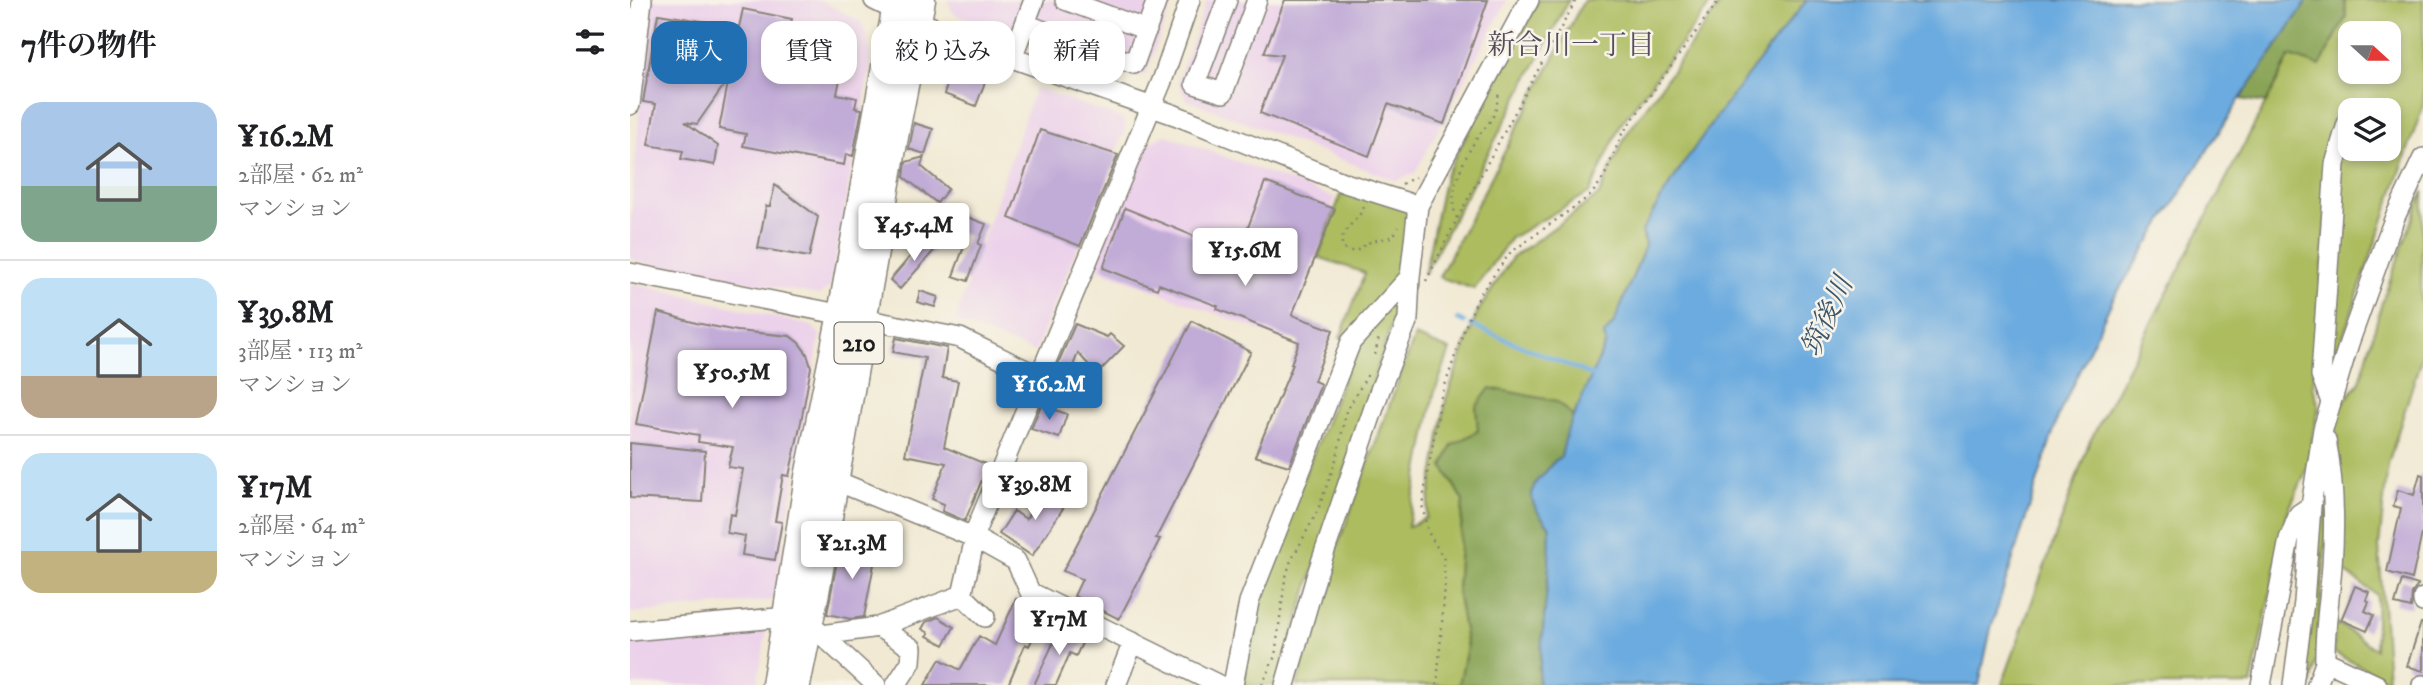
<!DOCTYPE html>
<html lang="ja">
<meta charset="utf-8">
<style>
body{margin:0;font-family:"IM FELL DW Pica","Noto Serif JP",serif;background:#f6f6f6;color:#202124;height:100vh;display:flex;flex-direction:column;font-size:26px;white-space:nowrap}
*{box-sizing:border-box;margin:0}
p{font-size:23px;color:#757577}
.icon{flex:none;width:38px;height:38px;fill:none;stroke:currentColor;stroke-width:2;stroke-linecap:round;stroke-linejoin:round}
.map{position:relative;flex:1;overflow:hidden}
.sheet{display:flex;flex-direction:column;background:#fff;width:630px}
.sheet>*{flex:none}
.guide{position:absolute;left:21px;top:21px;width:665px;height:63px;display:flex;gap:14px}
.needle{width:46px;rotate:111deg}
.tools{position:absolute;left:1708px;top:21px;display:grid;gap:14px}
.tools a{display:grid;place-items:center;width:63px;height:63px;border-radius:14px;background:#fff;box-shadow:0 4px 10px #0003;font-size:35px}
.price{position:absolute;translate:-50% -60px;padding:0 16px;border-radius:7px;background:#fff;color:#222;font-size:23px;line-height:46px;filter:drop-shadow(0 2px 4px #0008)}
.price::after{content:'';position:absolute;left:50%;top:42px;width:21px;height:16px;margin-left:-10px;background:inherit;clip-path:polygon(0 0,100% 0,50% 100%)}
.price.on{background:#1f6fb2;color:#fff}
ul{padding:0;list-style:none}
li{display:flex;align-items:center;gap:21px;height:175px;padding:0 21px}
li+li{border-top:2px solid #e0e0e0}
li span{display:grid;place-items:center;flex:none;width:196px;height:140px;border-radius:21px;color:#555}
li>.icon{margin-inline-start:auto}
span .icon{width:84px;height:84px;fill:#fffc;stroke-width:1}
li b{font-size:30px}
h2{display:flex;justify-content:space-between;align-items:center;height:84px;padding:0 21px;font-size:30px}
.pill{padding:0 24px;border-radius:21px;background:#fff;box-shadow:0 4px 10px #0003;font-size:24px;line-height:63px}
.pill.on{background:#1f6fb2;color:#fff}
main{display:flex;flex:1;min-height:0}
.map>svg:first-child{display:block}
.built{fill:#ecd1ea}
.green{fill:#acbc5f;stroke:#646c3e;stroke-width:2;fill-rule:evenodd}
.forest{fill:#89a456;stroke:#526039;stroke-width:2}
.water{fill:#6cabdf;stroke:#44647e;stroke-width:2}
.lines{fill:none;stroke-linecap:round;stroke-linejoin:round}
.stream{stroke:#6cabdf;stroke-width:4.5}
.building{fill:#c1abd7}
.minor-casing{stroke:#868278;stroke-width:22}
.highway-casing{stroke:#868278;stroke-width:31}
.path{stroke:#868278;stroke-width:2.5;stroke-dasharray:2 5;stroke-linecap:butt}
.minor{stroke:#fff;stroke-width:19}
.highway{stroke:#fff;stroke-width:28}
.labels{text-anchor:middle;stroke-width:5;stroke-linejoin:round;paint-order:stroke}
.shield{fill:#f7f3e8;stroke:#5e5c59;stroke-width:2}
.shield-label{font-size:24px;font-weight:bold;fill:#1c1c1c}
.neighbourhood-label{font-size:28px;fill:#564e5d;stroke:#f7f3e8}
.water-label{font-size:28px;font-style:italic;fill:#3c556a;stroke:#f7f3e8}
</style>
<main>
<section class="sheet">
<h2>7件の物件<svg class="icon" aria-label="filters" viewBox="0 0 24 24"><path d="M4 7h16M4 17h16"/><circle cx="9" cy="7" r="2"/><circle cx="15" cy="17" r="2"/></svg></h2>
<ul>
<li><span style="background:linear-gradient(#a9c7e8 60%,#7fa58c 0)"><svg class="icon" aria-label="home" viewBox="0 0 24 24"><path d="M3 11l9-7 9 7M6 9v11h12V9"/></svg></span><div><b>¥16.2M</b><p>2部屋 · 62 m²</p><p>マンション</p></div></li>
<li><span style="background:linear-gradient(#bfe0f5 70%,#b9a48a 0)"><svg class="icon" aria-label="home" viewBox="0 0 24 24"><path d="M3 11l9-7 9 7M6 9v11h12V9"/></svg></span><div><b>¥39.8M</b><p>3部屋 · 113 m²</p><p>マンション</p></div></li>
<li><span style="background:linear-gradient(#bfe0f5 70%,#c2b280 0)"><svg class="icon" aria-label="home" viewBox="0 0 24 24"><path d="M3 11l9-7 9 7M6 9v11h12V9"/></svg></span><div><b>¥17M</b><p>2部屋 · 64 m²</p><p>マンション</p></div></li>
</ul>
</section>
<div class="map">
<svg width="1793" height="685" viewBox="0 0 1793 685">
<rect width="100%" height="100%" fill="#f7f3e8"/>
<filter id="ink" filterUnits="userSpaceOnUse"><feTurbulence type="fractalNoise" baseFrequency=".0143" numOctaves="2"/><feDisplacementMap in="SourceGraphic" scale="14" xChannelSelector="R" yChannelSelector="G"/><feConvolveMatrix kernelMatrix="1 2 1 2 8 2 1 2 1" color-interpolation-filters="sRGB"/></filter>
<filter id="wash" filterUnits="userSpaceOnUse"><feTurbulence type="fractalNoise" baseFrequency=".00686" numOctaves="4" result="noise"/><feDisplacementMap in="SourceGraphic" scale="28" xChannelSelector="R" yChannelSelector="G"/><feGaussianBlur stdDeviation="1.57" result="paint"/><feColorMatrix in="noise" values="0 0 0 0 0 0 0 0 0 0 0 0 0 0 0 0 0 1.4 0 .05"/><feComposite in="paint" operator="in"/></filter>
<g filter="url(#wash)">
<rect width="100%" height="100%" fill="#f1e9d3"/>
<path class="built" d="M18,0h172l41,22 7,17 3,25 -41,223 -11,8 -184,-34 -5,-3v-26z
M317,0h226l-27,74 -10,3 -182,-63z
M577,0h300l-92,173 -19,8 -210,-82 -8,-18z
M405,88l88,31 2,10 -90,223 -80,-31z
M536,135l169,63 -47,143 -198,-75 51,-120z
M3,283l179,43 8,9 -47,265 -143,13v-325z
M138,623l-11,62h-127v-50z"/>
<path class="green" d="M909,0h30l-145,275 21,-99z
M954,0h129l-92,124 -31,68 -79,46 -37,51 -35,-12z
M1093,0h84c-59,74 -118,148 -165,231l3,15 -31,77 -10,12 2,7 -24,58 -9,16 -17,-15 -80,6 3,24 -36,35 20,35 -6,89 10,57 -8,38h-162l41,-140 77,-209 35,14 -16,44 -26,133 18,-9 20,-119 31,-86 35,-55 87,-63 27,-60z
M1715,0h78v106l-84,242h-7l-1,-186 -18,225 6,19 -13,65 -19,43 -36,171h-249l87,-242 201,-387 56,-39zM1720,33h39v39h-39zM1720,110h39v39h-39z
M715,183l73,23 -8,71 -59,65 -11,-4 25,-65 -47,-16z
M1793,191l-2,111 2,1v49l-35,112 -9,82 9,134 -54,-27v-32l41,28 2,-54 -39,-28 -7,-131 10,-31 19,-23 22,-80z
M772,290l-125,395h-37l11,-76 107,-267z
M1690,493h9l-12,165 -6,27h-13z"/>
<path class="forest" d="M1678,0h37l1,17 -26,49 -30,-10 -24,47 -26,-4z
M860,388l66,13 17,15 -12,41c-9,4 -10,9 -16,16 -2,3 -6,5 -8,8 -13,18 2,33 13,46l-1,39 -11,119h-79l8,-38 -10,-57 6,-89 -20,-35 9,-21 26,-14 -2,-24z"/>
<path class="water" d="M1177,0h501l-68,99 -127,200 -54,115 -68,214 -12,57h-441l11,-119 1,-39c-11,-13 -26,-27 -13,-46 2,-3 6,-5 8,-8 6,-7 7,-12 16,-16l6,-26 39,-88 -2,-8 10,-12 31,-77v-8l-3,-7c47,-83 105,-156 165,-231z"/>
<g class="lines">
<path class="stream" d="M828,319l6,3
M841,325l125,52"/>
</g>
<g id="blocks">
<path class="building" d="M655,0h203l-44,124 -56,-20 -19,52 -109,-43 22,-58 -18,-2z
M113,9l49,10 -2,8 50,9 -3,13 9,2 -9,43 20,4 -2,10 7,1 -9,47 -7,-2 -2,11 -101,-19 3,-12 -27,-5 10,-51 -32,46 -12,-2 33,24 -3,19 -34,-6 2,-8 -35,-6 8,-41 -13,-2 15,-88 81,13z
M326,61l32,13 -12,32 -32,-12z
M284,123l19,6 -8,25 -16,-5z
M410,130l78,25 -38,91 -71,-28z
M294,157l-3,9 27,23 -11,14 -33,-26 2,-15z
M635,182l70,27 -43,106 41,15 -19,51 7,3 -32,82 -34,-10 38,-92h-2l8,-22 -82,-33 1,-3 -59,-22 -2,5 -54,-21 22,-60 113,46z
M145,185l43,32 -9,40 -51,-9 8,-42h4z
M311,207l45,17 -8,20 3,1 -13,36 -15,-5 15,-40 -32,-13z
M297,237l11,9 -38,43 -10,-9z
M290,291l18,6 -3,10 -18,-5z
M28,312l38,11 41,8 53,5 9,7 8,11 4,13 -10,55 -12,54 -6,-1 -8,46 7,1 -7,38 -33,-5 3,-19 -18,-3 3,-19 5,1 8,-46 -15,-2 5,-20 -35,-5 1,-7 -63,-11z
M562,321l59,31 -95,186 4,1 -41,80 -45,-23 8,-17 -19,-8z
M445,324l32,13 3,-3 14,12 -27,28 -19,-21 -8,21 -14,-6z
M266,338l51,10 -5,30 16,3 -14,66 44,18 -23,56 -23,-10 2,-7 -12,-5 14,-36 -41,-8 20,-97 -32,-6z
M411,405l26,9 -8,24 -28,-9z
M0,443l75,8 -3,51 -72,-4z
M1790,474l3,1v54l-11,50 -25,-7 14,-64 -8,-2 5,-16 16,5z
M418,486l21,13 -37,57 -33,-22 15,-23 12,8z
M211,541l36,7 -13,69 -13,2 -24,-5z
M1772,580l16,5 -6,8 -1,15 -16,-4z
M1725,586l14,6 -3,8 3,2 -4,9 9,4 -7,16 -26,-11z
M386,599l29,15 -16,32 -4,-2 -17,41h-83l15,-26 20,11 19,-34 16,9z
M308,617l16,10 -10,18 -17,-9 2,-3 -7,-4 4,-7z
M1791,623h2v48l-16,-5z
M430,628l24,11 -8,17 -6,-3 -14,32h-22z"/>
</g>
</g>
<g filter="url(#ink)">
<use href="#blocks" fill-opacity="0" stroke="#868278" stroke-width="2"/>
<g class="lines">
<g class="minor-casing">
<path id="minor" d="M244,0l43,21 95,37 163,57 170,68 73,23
M435,0l82,30
M597,0l-32,84 28,9 34,-93
M395,24l109,40 23,-64
M382,58l22,-58
M0,105l12,-105
M0,273l330,65 78,38
M1701,402l-10,-27 14,-211 15,-50
M204,480l139,57 43,24 14,31 189,93
M343,537l189,-456 28,-81
M332,595l23,22
M1793,598v4
M248,627l34,21 -1,14 -15,23
M0,631l158,-14 20,5 68,63
M192,635l56,-8 84,-32 13,-57
M1695,663c-1,-33 5,-65 7,-98 3,-41 2,-85 -6,-125
M486,685l17,-43
M603,685l16,-83 102,-260 59,-65
M655,685l31,-108 64,-187 28,-71 2,-42 8,-71 111,-206
M1631,685l28,-146 10,-25 12,-8
M1663,685l11,-83 7,-96 12,-77 26,-86 33,-92 13,-34 28,-59
M1687,685l8,-22h5l47,22
M1792,685h1"/>
</g>
<g class="highway-casing">
<path id="highway" d="M146,685l33,-208 33,-163 56,-314
M166,685l19,-93 80,-461 26,-131"/>
</g>
<path class="path" d="M356,29l16,6
M772,184l13,-7
M734,207c-6,15 -27,24 -21,41l11,4c6,-3 10,-7 16,-10 12,-5 23,0 28,-15
M827,218c-12,-24 8,-61 21,-82 6,-7 12,-13 16,-22 3,-6 3,-14 5,-21
M796,281l31,-62 119,-219
M745,355l4,-18
M632,685l13,-29 10,-76 5,-17 28,-53 19,-53 9,-45 22,-38
M807,685l8,-98 -1,-28 -16,-27 -6,-27 19,-108 24,-70 15,-33 30,-41 81,-58 13,-18 18,-43 97,-134"/>
<use href="#minor" class="minor"/>
<use href="#highway" class="highway"/>
</g>
</g>
<g class="labels">
<rect class="shield" x="204.5" y="322.5" width="49" height="41" rx="5"/>
<g class="shield-label">
<text x="229" y="351">210</text>
</g>
<g class="neighbourhood-label">
<text x="941" y="54">新合川一丁目</text>
</g>
<g class="water-label">
<text transform="translate(1196 316) rotate(-65)" y="10">筑後川</text>
</g>
</g>
</svg>
<div class="tools">
<a><svg class="needle" viewBox="-14 -14 28 28"><path d="M0-13l5 13h-10z" fill="#e53935"/><path d="M0 13l5-13h-10z" fill="#757577"/></svg></a>
<a><svg class="icon" aria-label="layers" viewBox="0 0 24 24"><path d="M12 4l9 5-9 5-9-5zM3 14l9 5 9-5"/></svg></a>
</div>
<b class="price" style="left:284px;top:263px">¥45.4M</b>
<b class="price" style="left:615px;top:288px">¥15.6M</b>
<b class="price" style="left:102px;top:410px">¥50.5M</b>
<b class="price on" style="left:419px;top:422px">¥16.2M</b>
<b class="price" style="left:405px;top:522px">¥39.8M</b>
<b class="price" style="left:222px;top:581px">¥21.3M</b>
<b class="price" style="left:429px;top:657px">¥17M</b>
<div class="guide">
<a class="pill on">購入</a>
<a class="pill">賃貸</a>
<a class="pill">絞り込み</a>
<a class="pill">新着</a>
</div>
</div>
</main>
